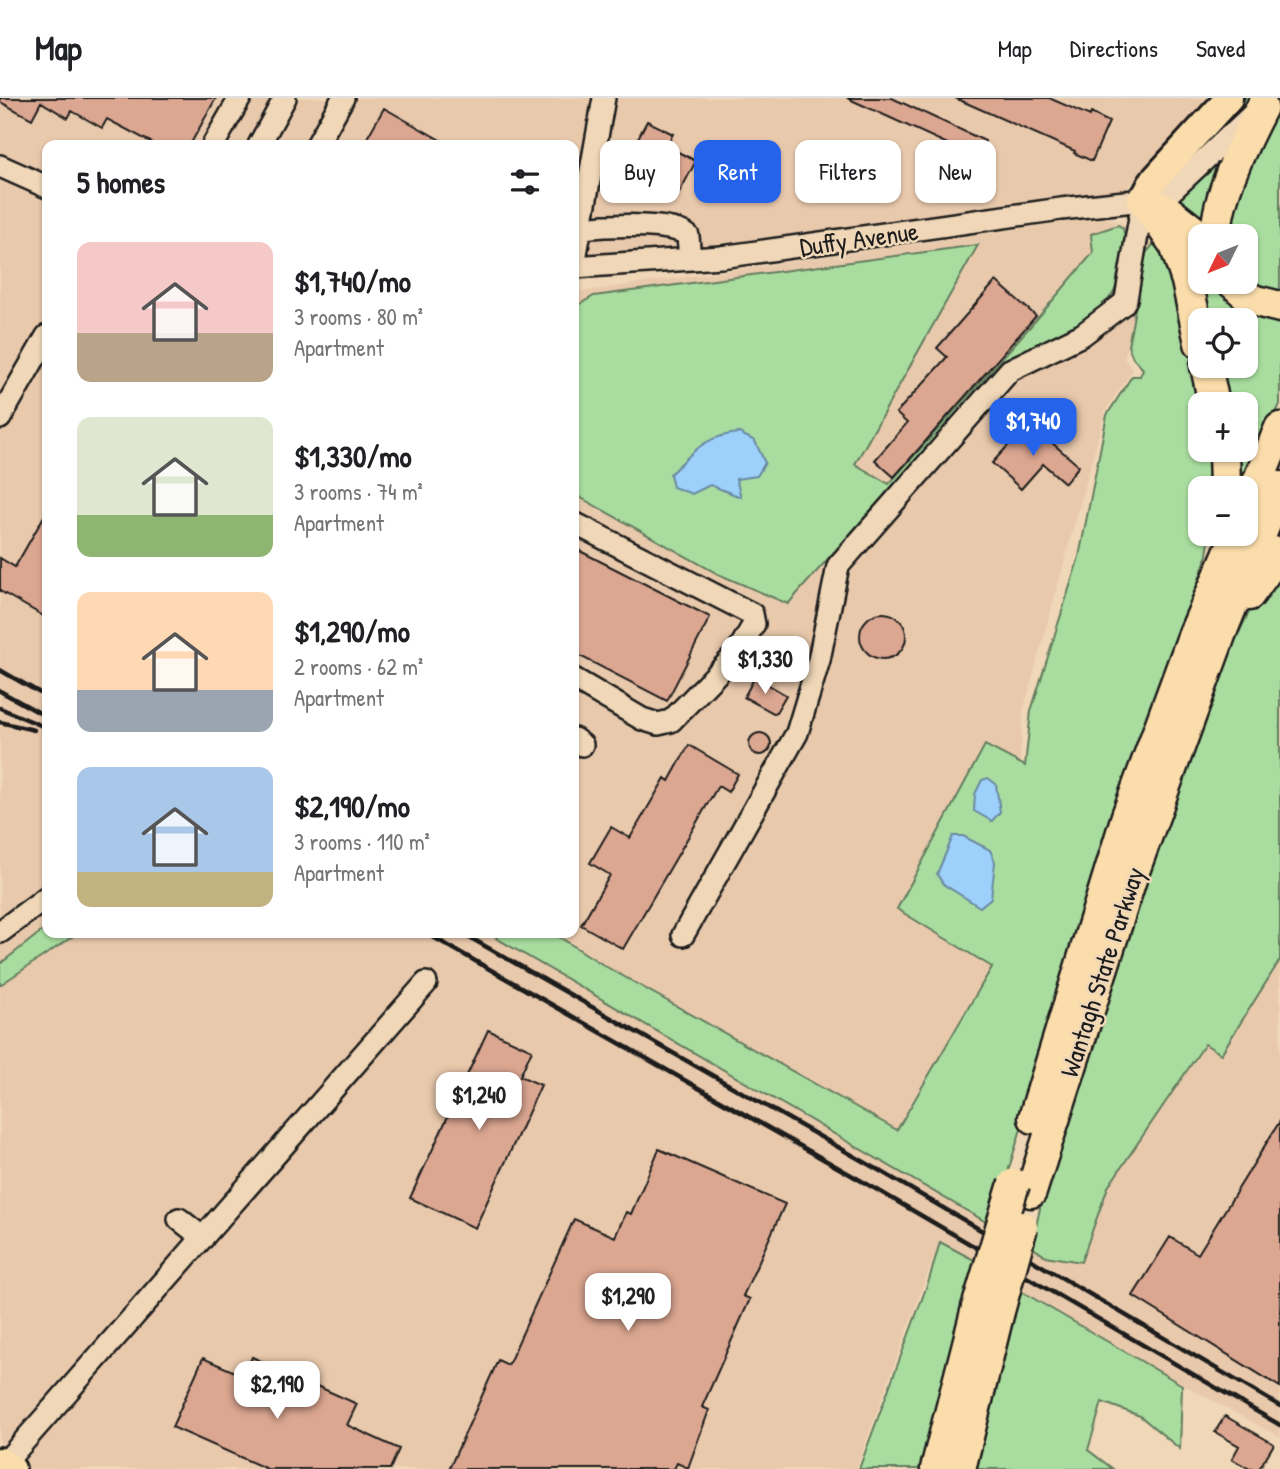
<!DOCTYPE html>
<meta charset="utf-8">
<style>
body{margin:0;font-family:"Patrick Hand",sans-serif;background:#f2f2f2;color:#202124;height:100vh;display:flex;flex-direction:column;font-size:26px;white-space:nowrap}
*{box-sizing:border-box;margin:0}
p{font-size:23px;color:#757577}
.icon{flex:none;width:38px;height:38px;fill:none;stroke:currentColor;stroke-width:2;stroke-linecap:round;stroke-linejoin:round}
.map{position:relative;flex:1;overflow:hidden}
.sheet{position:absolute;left:42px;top:42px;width:537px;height:798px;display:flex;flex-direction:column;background:#fff;border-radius:14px;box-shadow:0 2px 5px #0004}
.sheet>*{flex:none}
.guide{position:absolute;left:600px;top:42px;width:574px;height:63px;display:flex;gap:14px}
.needle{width:46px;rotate:227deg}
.fabs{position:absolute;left:1188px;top:126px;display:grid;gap:14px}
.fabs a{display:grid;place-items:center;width:70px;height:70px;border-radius:14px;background:#fff;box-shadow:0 2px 5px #0004;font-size:35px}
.price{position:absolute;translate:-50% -60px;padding:0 16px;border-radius:14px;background:#fff;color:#222;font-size:23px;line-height:46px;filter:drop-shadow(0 2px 4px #0008)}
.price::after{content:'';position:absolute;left:50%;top:42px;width:21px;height:16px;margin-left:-10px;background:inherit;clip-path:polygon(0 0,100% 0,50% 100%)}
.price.on{background:#2563eb;color:#fff}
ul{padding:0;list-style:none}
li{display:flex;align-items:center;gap:21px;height:175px;padding:0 35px}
li span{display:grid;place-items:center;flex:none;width:196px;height:140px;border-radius:14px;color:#555}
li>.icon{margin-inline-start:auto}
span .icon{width:84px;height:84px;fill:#fffc;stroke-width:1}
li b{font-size:30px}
h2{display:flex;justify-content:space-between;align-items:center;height:84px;padding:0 35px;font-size:30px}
.tag{padding:0 24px;border-radius:14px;background:#fff;box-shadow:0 2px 5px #0004;font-size:24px;line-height:63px}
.tag.on{background:#2563eb;color:#fff}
header{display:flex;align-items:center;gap:42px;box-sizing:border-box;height:98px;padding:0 35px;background:#fff;border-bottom:2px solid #e0e0e0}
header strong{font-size:33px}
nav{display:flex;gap:38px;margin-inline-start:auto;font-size:24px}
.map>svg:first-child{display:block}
.built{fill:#e9c9ac}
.green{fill:#a9dd9f;stroke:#627c5e;stroke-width:2}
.water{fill:#9dd0fa;stroke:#6988a1;stroke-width:2}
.building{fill:#dca791;stroke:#1c1c1c;stroke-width:2}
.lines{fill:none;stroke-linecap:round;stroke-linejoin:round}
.minor-casing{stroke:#1c1c1c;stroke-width:26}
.major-casing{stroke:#1c1c1c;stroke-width:32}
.highway-casing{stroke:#1c1c1c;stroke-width:35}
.minor{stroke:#efd7b7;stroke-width:21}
.major{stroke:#fbddab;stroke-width:26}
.highway{stroke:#fbddab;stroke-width:30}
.rail{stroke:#1c1c1c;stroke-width:4.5}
.highway-bridge-casing{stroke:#1c1c1c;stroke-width:35;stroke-linecap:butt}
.highway-bridge{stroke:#fbddab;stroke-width:30}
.labels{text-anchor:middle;stroke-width:5;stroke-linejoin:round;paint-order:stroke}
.street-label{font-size:26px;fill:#1c1c1c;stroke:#efd7b7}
</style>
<header>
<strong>Map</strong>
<nav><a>Map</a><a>Directions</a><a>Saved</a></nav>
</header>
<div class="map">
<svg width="1280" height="1371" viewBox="0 0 1280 1371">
<rect width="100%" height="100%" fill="#efd7b7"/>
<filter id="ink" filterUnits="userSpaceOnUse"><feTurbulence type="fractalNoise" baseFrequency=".0143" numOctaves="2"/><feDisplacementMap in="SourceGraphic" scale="14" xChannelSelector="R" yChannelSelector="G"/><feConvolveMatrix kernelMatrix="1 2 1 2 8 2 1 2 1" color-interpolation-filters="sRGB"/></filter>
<g filter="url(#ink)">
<path class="built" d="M0,0h1216l-91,92 -551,74v-119h-527v788h527v-633l6,-8 523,-75 53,18 -32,123 9,12 -27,39 -83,303 -33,510 91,39 27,-74 31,-48 66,-96 16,10 59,-93v477l-257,-139 -83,-58 -84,229h-856z"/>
<path class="green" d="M1245,0h9l-93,94 -4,-6z
M1280,11v190l-34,-17v-46h-23l1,-19 52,-105z
M1223,52l3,1 -20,77 -35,-21z
M1118,127l5,3c6,21 0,57 -16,73 -8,9 -18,13 -26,21l-79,40 -214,242 -70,-30 -144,-80v-185l4,-4 16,-9 384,-51 -123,219 34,20 147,-164 57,-67 -2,-19z
M1186,138l14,15v31h20l60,33v89l-36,84h-14v-38h16v-46h-23l-9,-38h32v-46h-42z
M1162,146l9,6 36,154h-7v46h15v38h-15v46h10l-3,21 -116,353 -9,1 -46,154 -6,36 -27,89 -15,35 -492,-285 6,-5h51l52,33 292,164 95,-163 -95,-58 88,-164 40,21 6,-55 48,-154 28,-142 25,-39h8l3,-7 -10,-11 -5,-12 18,-93 7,-8z
M1280,466v396l-59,94 -16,-10 -97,143 -27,75 -36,-6 -13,-9 10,-49 86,-273 92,-253 28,-58z
M47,829v6h31l-78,52v-21z
M940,1144l36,19 -49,208h-68l70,-189z
M1019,1192l163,95 -2,64 -40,-33 -38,-14 -14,48 25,19h-142z"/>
<path class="water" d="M739,335l16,8 10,22 -8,13 -21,3 5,18 -31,-12 -18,9 -19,-7 -3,-13c24,-22 33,-38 69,-41z
M988,680l8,6 4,28 -8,9 -18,-10 1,-17 7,-14z
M953,738h10l27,14 5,12 -4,36 -11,9 -37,-23 -6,-10z"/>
<path class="building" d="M0,0h216l-26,47h-34l-49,-26 -5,9 -30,-17 -4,7 -27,-16 -9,17 -32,-17z
M847,0h45l93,43 -7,17z
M955,0h94l41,18 1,-3 18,9 -17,39 -18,-8 1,-2z
M384,10l65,37h-86z
M647,23l26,13 -7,12 30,15 -20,38 -55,-29z
M996,183l40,35 -142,161 -19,-17 32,-37 -11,-10 51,-56 -10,-9z
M1029,325l50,43 -14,17 -22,-19 -22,25 -29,-26z
M47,413v107l-47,-27v-33l15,9z
M574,450l136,69 -43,84 -93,-48z
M860 538a23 23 0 1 1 46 0a23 23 0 1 1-46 0Z
M755,579l31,18 -11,19 -31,-17z
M749 646a11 11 0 1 1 22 0a11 11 0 1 1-22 0Z
M689,647l49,29 -10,18 -10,-6 -95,163 -42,-24 29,-50 -20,-12 21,-36 19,11 35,-60 4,3z
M488,932l44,20 -12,26 21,9 -66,143 -65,-30z
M1280,1023v266l-147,-91 37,-59 28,17z
M659,1051l126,55 -42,92 7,3 -48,108 7,3 -21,58 -11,-5 -3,6h-225l49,-109 10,5 66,-146 41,18 11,-25 5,2z
M252,1259l105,47 -10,21 52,24 -9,20h-123l-95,-42 31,-69 41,18z
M1225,1318l49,28 -15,25h-9l-18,-10 7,-13 -24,-14z"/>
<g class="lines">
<g class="minor-casing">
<path id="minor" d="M213,47l27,-47
M259,47l26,-47
M317,47l26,-47
M0,68l47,21
M580,130c21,-2 95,-7 108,8l2,23
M574,167l30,-167
M574,169l147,-10 340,-48 82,-9 25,-6 84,-79
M0,320l47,-82
M574,425l178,91 2,10 -17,29 -66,68 -13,3 -16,-5 -68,-40
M574,641l8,6
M0,834l47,-35
M683,837l114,-202 22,-73 19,-94 172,-196 72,-35 41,-31 3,-5 17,-99
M179,1121l24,19
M3,1371l1,-5 422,-481"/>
</g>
<g class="major-casing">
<path id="major" d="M1143,102l10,-19 76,-83
M0,1363l12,8"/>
</g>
<g class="highway-casing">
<path id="highway" d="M1143,102l32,45 12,36 13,62
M1152,106l15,6 33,26
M1217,138c-3,-34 29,-98 45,-129
M1232,184l20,18 28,7
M1206,268l8,38
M1224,352l1,38
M1246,413l34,-83
M1249,497l31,-43
M1034,1020l93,-302 67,-182 43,-100
M1031,1094l100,-313 89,-244 60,-148
M936,1371l41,-161
M960,1371l38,-154"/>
</g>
<use href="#minor" class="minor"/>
<use href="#major" class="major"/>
<use href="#highway" class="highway"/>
<path class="rail" d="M0,572l47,27
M0,593l47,26
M0,610l47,20
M0,624l34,8
M426,835l448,255 406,237
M462,835l420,239 398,234"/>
<g class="highway-bridge-casing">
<path id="highway-bridge" d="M977,1210l37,-124
M998,1217l24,-88"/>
</g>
<use href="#highway-bridge" class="highway-bridge"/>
</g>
</g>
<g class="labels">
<g class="street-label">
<text transform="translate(859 141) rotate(-8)" y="9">Duffy Avenue</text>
<text transform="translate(1102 874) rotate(-72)" y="9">Wantagh State Parkway</text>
</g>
</g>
</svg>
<div class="fabs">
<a><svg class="needle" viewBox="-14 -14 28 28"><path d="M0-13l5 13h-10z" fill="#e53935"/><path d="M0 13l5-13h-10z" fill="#757577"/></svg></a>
<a><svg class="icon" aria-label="locate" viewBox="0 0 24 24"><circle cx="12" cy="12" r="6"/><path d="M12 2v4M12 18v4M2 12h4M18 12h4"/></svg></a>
<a>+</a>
<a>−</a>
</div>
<b class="price on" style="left:1033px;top:360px">$1,740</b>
<b class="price" style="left:765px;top:598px">$1,330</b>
<b class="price" style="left:479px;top:1034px">$1,240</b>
<b class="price" style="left:628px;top:1235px">$1,290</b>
<b class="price" style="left:277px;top:1323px">$2,190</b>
<div class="guide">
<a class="tag">Buy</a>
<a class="tag on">Rent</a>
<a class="tag">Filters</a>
<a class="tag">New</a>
</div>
<section class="sheet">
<h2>5 homes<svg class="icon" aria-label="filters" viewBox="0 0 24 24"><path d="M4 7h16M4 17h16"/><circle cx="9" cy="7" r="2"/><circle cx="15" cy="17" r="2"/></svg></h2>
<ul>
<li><span style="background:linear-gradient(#f6c9c9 65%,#b9a48a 0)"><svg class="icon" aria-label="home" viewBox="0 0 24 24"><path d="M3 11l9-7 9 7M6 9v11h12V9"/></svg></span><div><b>$1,740/mo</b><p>3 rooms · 80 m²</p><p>Apartment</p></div></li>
<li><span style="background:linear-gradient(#dfe7d0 70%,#8fb573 0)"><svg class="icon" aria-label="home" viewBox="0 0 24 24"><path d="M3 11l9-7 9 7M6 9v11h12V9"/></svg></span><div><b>$1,330/mo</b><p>3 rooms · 74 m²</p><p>Apartment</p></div></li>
<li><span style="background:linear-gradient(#ffd9b3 70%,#9aa5b1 0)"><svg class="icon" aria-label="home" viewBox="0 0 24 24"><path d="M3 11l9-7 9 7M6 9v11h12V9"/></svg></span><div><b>$1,290/mo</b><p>2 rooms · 62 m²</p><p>Apartment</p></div></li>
<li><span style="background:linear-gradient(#a9c7e8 75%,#c2b280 0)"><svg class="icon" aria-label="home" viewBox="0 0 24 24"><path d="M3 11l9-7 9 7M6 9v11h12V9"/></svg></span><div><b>$2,190/mo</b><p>3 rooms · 110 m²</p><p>Apartment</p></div></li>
</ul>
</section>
</div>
